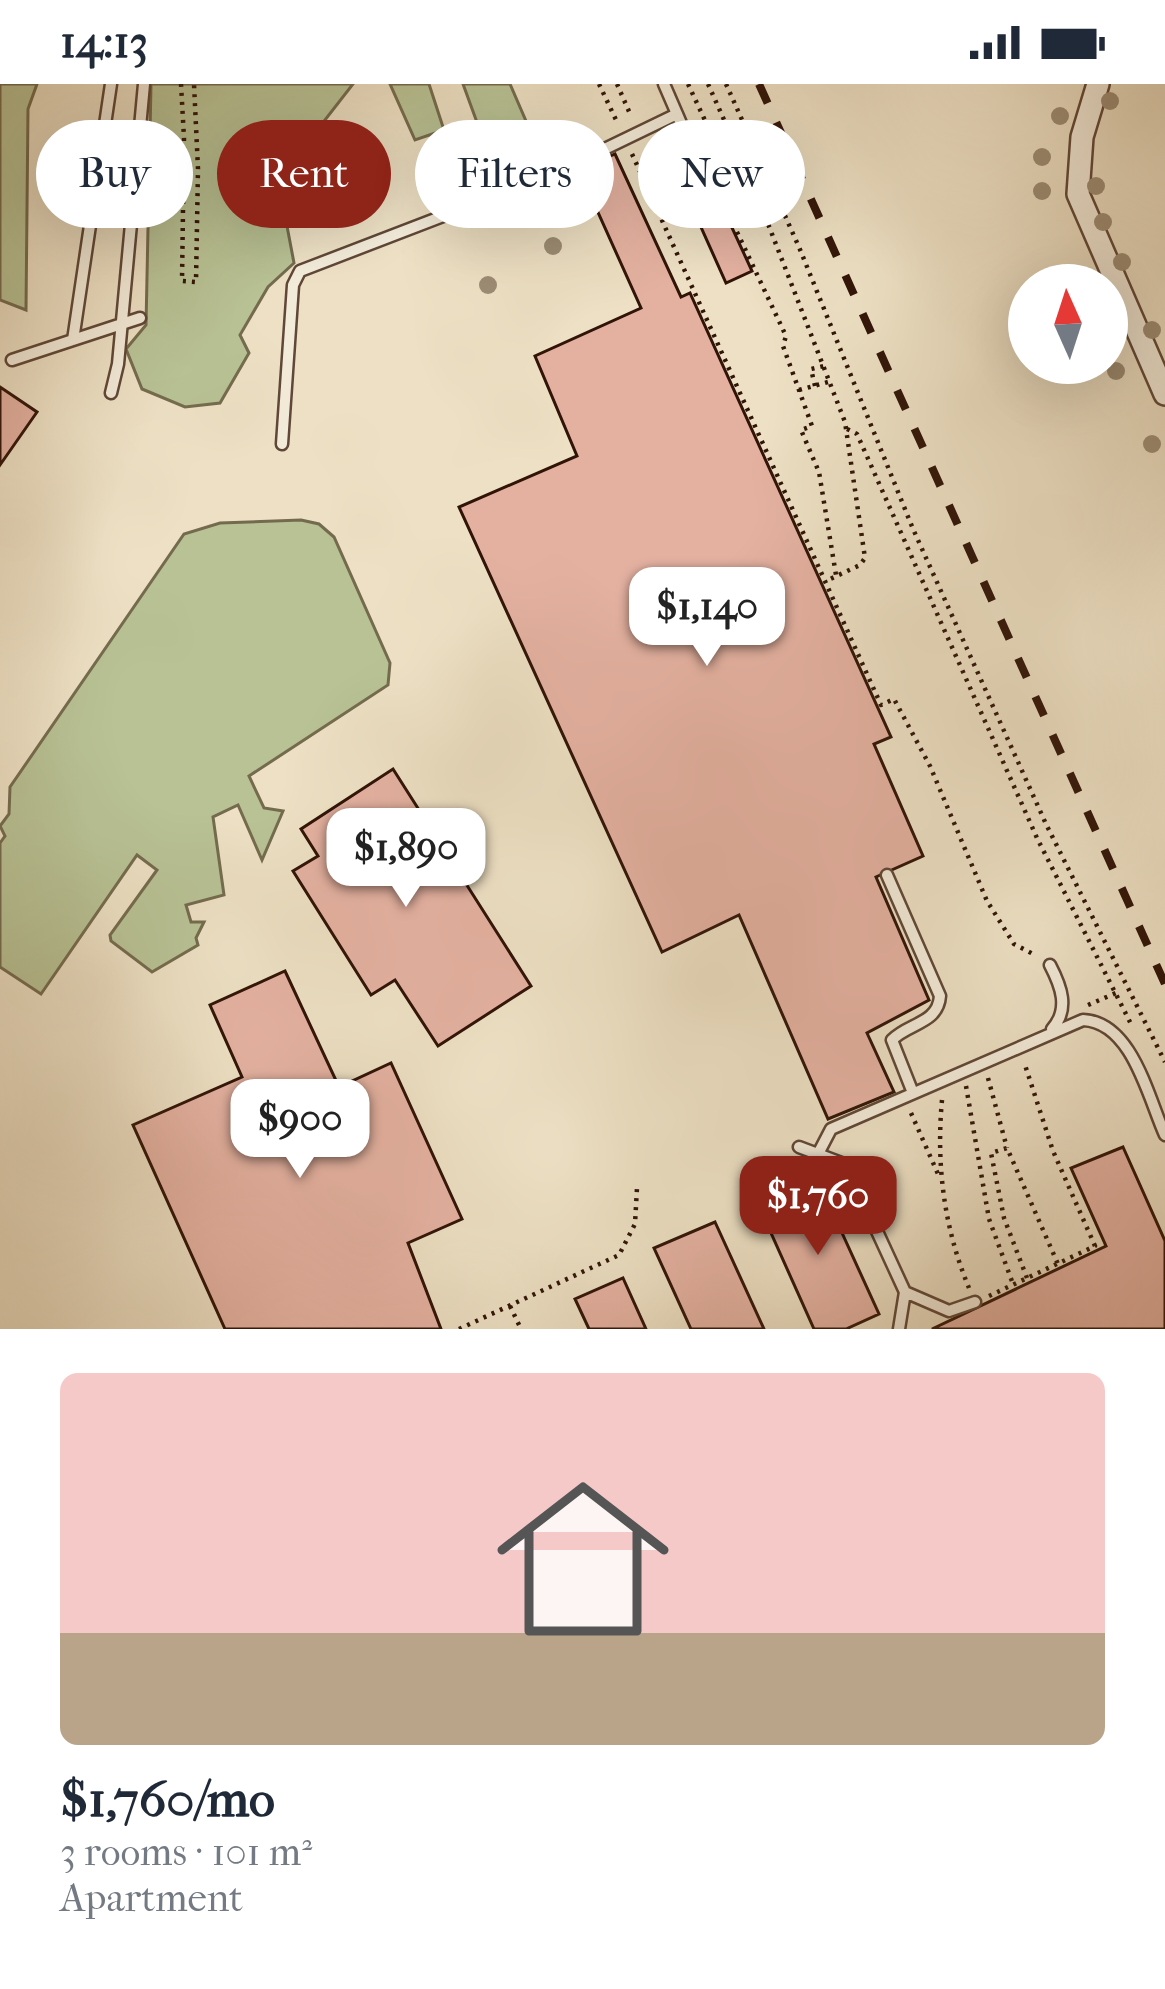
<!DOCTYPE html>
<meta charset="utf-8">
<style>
body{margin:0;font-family:"IM FELL French Canon",serif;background:#f6f6f7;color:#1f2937;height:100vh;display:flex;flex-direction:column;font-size:45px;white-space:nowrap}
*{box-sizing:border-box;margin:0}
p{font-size:39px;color:#747a83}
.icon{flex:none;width:66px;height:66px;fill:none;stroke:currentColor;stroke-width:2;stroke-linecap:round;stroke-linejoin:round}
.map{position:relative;height:1245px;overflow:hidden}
.sheet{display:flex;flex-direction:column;background:#fff;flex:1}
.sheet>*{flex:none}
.hud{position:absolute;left:36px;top:36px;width:1095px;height:108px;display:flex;gap:24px}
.needle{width:78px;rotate:357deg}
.controls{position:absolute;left:1008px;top:180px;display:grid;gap:24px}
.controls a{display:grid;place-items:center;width:120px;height:120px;border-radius:50%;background:#fff;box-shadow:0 12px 48px #0002;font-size:60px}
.price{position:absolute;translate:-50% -102px;padding:0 27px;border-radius:24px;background:#fff;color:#222;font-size:39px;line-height:78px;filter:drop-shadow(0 3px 6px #0008)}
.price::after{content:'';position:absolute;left:50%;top:72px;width:36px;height:27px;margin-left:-18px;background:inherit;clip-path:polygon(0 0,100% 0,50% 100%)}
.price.on{background:#8f2418;color:#fff}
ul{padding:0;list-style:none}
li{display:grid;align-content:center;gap:24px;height:636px;padding:0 60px}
li span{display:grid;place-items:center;height:372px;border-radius:18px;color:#555}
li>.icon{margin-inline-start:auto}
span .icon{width:216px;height:216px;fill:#fffc;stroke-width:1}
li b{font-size:51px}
.tag{padding:0 42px;border-radius:54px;background:#fff;box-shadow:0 12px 48px #0002;font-size:42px;line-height:108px}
.tag.on{background:#8f2418;color:#fff}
.status{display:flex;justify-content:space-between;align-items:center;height:84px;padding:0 60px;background:#fff;direction:ltr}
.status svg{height:33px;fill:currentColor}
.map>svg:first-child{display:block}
.green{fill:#b8c295;stroke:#746b4e;stroke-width:3}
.building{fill:#e4b1a1;stroke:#311408;stroke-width:3}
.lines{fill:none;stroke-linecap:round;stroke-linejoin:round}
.lane-casing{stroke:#604737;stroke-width:15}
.street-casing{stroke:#604737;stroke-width:26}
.path{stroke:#311408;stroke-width:4.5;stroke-dasharray:3 6;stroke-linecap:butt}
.lane{stroke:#f3ebd9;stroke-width:10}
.street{stroke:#f3ebd9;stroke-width:21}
.rail{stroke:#311408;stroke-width:8;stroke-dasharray:21 21;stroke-linecap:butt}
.tree{fill:#9c8c74}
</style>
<div class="status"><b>14:13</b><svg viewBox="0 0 49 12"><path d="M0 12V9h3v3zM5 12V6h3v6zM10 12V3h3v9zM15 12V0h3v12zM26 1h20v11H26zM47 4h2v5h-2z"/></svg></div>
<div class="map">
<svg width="1165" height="1245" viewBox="0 0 1165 1245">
<rect width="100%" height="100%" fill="#ede0c4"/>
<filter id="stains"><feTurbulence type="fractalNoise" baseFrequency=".00167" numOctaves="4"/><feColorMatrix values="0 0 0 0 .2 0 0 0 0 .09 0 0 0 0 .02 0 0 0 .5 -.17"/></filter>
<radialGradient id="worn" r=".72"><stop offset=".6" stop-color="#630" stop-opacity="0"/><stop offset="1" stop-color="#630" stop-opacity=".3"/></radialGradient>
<path class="green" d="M0,0h37l-9,25 -2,201 -26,-10z
M151,0h202l-42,54 -36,25 19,100 -26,24 -28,48 9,18 -29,50 -35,4 -43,-18 -16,-40 20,-24z
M390,0h39l15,46 -29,10z
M463,0h47l19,44 -43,19z
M301,436l18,4 15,13 56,126 -2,22 -139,91 15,32 19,3 -21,49 -24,-55 -25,12 11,78 -38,10 5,17h13l-8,16 2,7 -46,27 -41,-31 -1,-6 47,-65 -20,-15 -96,139 -41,-27v-124l5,-7 -5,-10 9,-12 1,-27 174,-253 36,-11z"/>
<path class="building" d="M615,70l66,143 9,-4 201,444 -17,7 49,112 -47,21 53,123 -62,33 27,59 -66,27 -89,-204 -77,37 -203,-445 118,-51 -42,-100 106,-48 -62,-138z
M704,83l48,104 -26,12 -47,-105z
M0,303l37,25 -37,53z
M393,685l138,217 -93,60 -43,-66 -24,15 -78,-124 25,-15 -17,-27z
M285,887l54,116 52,-24 71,156 -54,24 33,86h-216l-92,-204 109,-48 -32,-72z
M1123,1063l42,94v88h-233l174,-83 -35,-78z
M817,1094l62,136 -33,15h-32l-56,-125z
M715,1138l49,107h-73l-37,-81z
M623,1194l23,51h-57l-14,-30z"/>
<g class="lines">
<g class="lane-casing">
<path id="lane" d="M664,0l13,30
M73,256l38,-256
M12,276l128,-42
M111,309l7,-29 26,-280
M282,360l11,-159 7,-14 255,-98 122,-59 23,54
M887,791l53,121c-2,28 -32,27 -48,44l21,53
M1050,881c11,21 20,44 2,64
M799,1063l45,17 8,13 53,115 -6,37
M818,1070l13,-25 252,-109c49,2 65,77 82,115
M905,1208l44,19 26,-9"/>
</g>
<g class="street-casing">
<path id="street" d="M1098,0l-16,53 -4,57 87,200"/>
</g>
<path class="path" d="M181,0l3,54 -2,143 14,1 2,-113 -4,-85
M599,0l18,38
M617,0l14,32
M688,0l50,107
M708,0l43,96 94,242 20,136 -5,7 -34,16
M726,0l73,163 114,282 133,295 119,238
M632,70l249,551 13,-6 36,67 57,135 27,43 21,11
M753,101l-32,13 65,138 -3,10 29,80 -11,4 18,42 17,103
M815,302l-4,-17 13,-3
M799,306l29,-8
M847,345l10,5 180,404 95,188
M1088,921l28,-12
M988,994l19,70
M966,1002l23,133 24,65
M942,1016c-6,65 2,128 27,188
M911,1029l27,61
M1027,1194l-23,-60 -13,-65 16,-5 51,116
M989,1212l106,-50 -42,-95 -28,-86
M510,1222l11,23
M459,1245l160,-74 16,-31 2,-36"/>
<use href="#lane" class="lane"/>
<use href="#street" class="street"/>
<path class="rail" d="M759,0l406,900"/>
</g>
<g class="tree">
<circle cx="1110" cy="17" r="9"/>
<circle cx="1060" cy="32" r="9"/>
<circle cx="1042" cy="73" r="9"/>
<circle cx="1096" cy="102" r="9"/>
<circle cx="1042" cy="107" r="9"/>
<circle cx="1103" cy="138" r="9"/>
<circle cx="553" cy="162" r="9"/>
<circle cx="1122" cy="178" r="9"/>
<circle cx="488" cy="201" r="9"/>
<circle cx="1152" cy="246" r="9"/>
<circle cx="1116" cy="287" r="9"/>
<circle cx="1152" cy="360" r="9"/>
</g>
<rect width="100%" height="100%" filter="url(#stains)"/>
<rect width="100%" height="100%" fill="url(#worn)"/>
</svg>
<div class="controls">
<a><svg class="needle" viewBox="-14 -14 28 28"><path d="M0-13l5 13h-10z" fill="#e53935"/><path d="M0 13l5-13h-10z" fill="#747a83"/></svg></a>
</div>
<b class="price" style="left:707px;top:585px">$1,140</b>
<b class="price" style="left:406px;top:826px">$1,890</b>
<b class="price" style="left:300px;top:1097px">$900</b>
<b class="price on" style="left:818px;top:1174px">$1,760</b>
<div class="hud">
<a class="tag">Buy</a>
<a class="tag on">Rent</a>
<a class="tag">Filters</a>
<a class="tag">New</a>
</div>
</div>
<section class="sheet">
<ul>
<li><span style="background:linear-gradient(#f6c9c9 70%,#b9a48a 0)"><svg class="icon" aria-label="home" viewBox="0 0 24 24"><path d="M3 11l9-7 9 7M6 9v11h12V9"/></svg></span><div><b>$1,760/mo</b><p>3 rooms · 101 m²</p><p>Apartment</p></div></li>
</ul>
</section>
